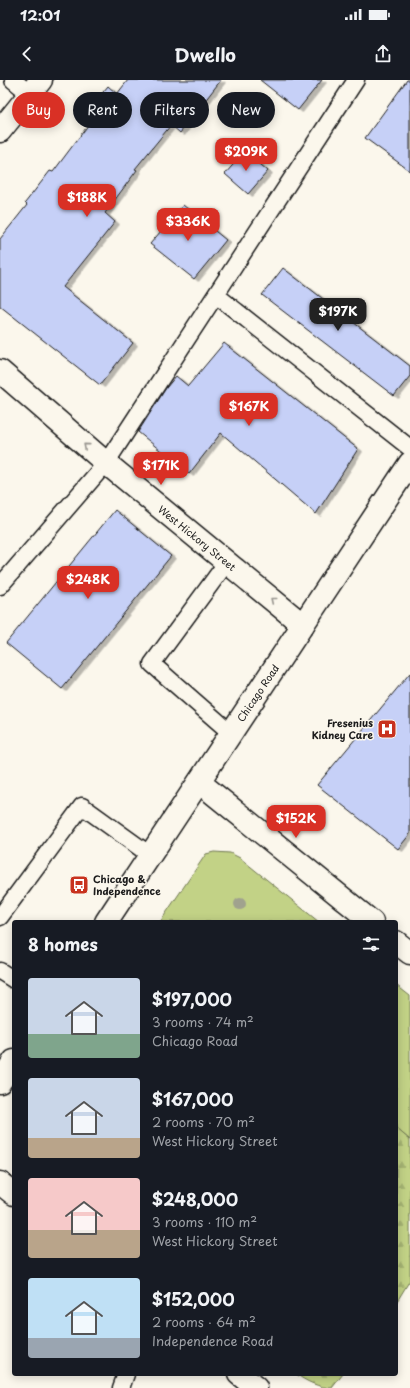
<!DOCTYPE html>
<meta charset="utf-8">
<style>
body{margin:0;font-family:"Playpen Sans",sans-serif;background:#20242c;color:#f1f3f6;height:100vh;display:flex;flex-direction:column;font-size:15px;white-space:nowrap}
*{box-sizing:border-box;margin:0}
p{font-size:13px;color:#9ea1a6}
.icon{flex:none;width:22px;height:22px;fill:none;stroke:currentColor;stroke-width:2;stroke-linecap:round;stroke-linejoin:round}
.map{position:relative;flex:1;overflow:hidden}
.side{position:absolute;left:12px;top:840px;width:386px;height:456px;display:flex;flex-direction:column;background:#171b24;border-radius:4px;box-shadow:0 2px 10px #0003}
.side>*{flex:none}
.hud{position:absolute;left:12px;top:12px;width:386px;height:36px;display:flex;gap:8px}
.price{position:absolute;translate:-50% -34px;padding:0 9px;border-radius:8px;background:#d93025;color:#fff;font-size:13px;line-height:26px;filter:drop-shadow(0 1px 2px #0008)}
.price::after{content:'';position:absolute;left:50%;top:24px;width:12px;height:9px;margin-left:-6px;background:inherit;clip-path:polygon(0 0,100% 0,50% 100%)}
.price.current{background:#222;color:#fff}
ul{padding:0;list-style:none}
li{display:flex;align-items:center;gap:12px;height:100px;padding:0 16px}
li span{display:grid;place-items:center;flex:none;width:112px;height:80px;border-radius:4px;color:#555}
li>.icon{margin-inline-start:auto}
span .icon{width:48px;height:48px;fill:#fffc;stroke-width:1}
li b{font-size:17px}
h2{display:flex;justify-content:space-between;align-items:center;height:48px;padding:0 16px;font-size:17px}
.tag{padding:0 14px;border-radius:18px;background:#171b24;box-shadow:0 2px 10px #0003;font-size:14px;line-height:36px}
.tag.current{background:#d93025;color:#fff}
.status{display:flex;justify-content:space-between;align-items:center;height:28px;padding:0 20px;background:#171b24;direction:ltr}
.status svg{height:11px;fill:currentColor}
header{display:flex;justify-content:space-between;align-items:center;height:52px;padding:0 16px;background:#171b24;font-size:18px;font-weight:700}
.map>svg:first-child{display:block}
.grass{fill:#c2d286;stroke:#6f7751}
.forest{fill:url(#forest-firs);stroke:#6f7751}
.building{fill:#c6d0f7;stroke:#1c1c1c;filter:url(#shadow)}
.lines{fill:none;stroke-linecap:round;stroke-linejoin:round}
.service-casing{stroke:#1c1c1c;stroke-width:19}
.minor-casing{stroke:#1c1c1c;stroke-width:25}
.primary-casing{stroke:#1c1c1c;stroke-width:25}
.service{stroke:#fbf7ec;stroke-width:16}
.minor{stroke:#fbf7ec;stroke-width:22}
.primary{stroke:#fbf7ec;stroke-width:22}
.tree{fill:#a0a28e}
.oneway{stroke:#97948e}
.labels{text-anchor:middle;stroke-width:3;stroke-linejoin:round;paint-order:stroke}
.street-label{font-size:10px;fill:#1c1c1c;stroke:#fbf7ec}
.poi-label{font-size:10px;font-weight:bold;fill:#1c1c1c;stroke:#fbf7ec;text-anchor:end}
</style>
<div class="status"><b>12:01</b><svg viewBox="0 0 49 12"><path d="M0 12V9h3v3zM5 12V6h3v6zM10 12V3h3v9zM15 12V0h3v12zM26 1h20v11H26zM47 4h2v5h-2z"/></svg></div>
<header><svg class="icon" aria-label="back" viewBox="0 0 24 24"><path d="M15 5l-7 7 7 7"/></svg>Dwello<svg class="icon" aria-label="share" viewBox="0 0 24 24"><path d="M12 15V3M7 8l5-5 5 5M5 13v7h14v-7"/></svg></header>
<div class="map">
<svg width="410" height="1308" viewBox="0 0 410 1308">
<defs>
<pattern id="forest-firs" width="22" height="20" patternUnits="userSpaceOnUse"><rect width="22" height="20" fill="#c2d286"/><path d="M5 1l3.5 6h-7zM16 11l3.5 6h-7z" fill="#a6b473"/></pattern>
<filter id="shadow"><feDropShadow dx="4.5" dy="2.5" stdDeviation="0" flood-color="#0004"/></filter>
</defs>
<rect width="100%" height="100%" fill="#fbf7ec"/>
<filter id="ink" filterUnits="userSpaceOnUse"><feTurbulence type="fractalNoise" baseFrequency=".025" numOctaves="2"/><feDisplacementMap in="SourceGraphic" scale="8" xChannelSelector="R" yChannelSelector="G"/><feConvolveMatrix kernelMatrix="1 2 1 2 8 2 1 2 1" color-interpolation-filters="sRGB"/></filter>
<g filter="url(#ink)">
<path class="grass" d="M214,772l16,1 10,5 79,64h-159l46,-68z
M396,905l14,11v144l-14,-12z"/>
<path class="forest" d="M396,1048l14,12v140l-14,23z
M296,1294h47l-11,14c-12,0 -27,-7 -36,-14z"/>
<path class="building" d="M128,0h93l-41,53 -9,-8 -36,44 2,1 -32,43 10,9 -52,65 70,56 -33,42 -100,-79v-67l27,-34 -2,-2 25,-32 3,1 39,-52 -7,-6 23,-28 9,8z
M260,0h62l-24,30z
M407,0h3v91l-45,-33z
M245,71l23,20 -20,23 -23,-20z
M183,125l43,35 -32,39 -44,-35z
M283,188l127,98v10l-16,20 -132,-101z
M224,263l134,106 -42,65 -95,-81 -32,41 -51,-42 28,-44 10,-12 12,10z
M115,430l56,46 -109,133 -56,-46z
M410,593v161l-12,15 -81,-64z"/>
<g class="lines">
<g class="service-casing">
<path id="service" d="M13,0l17,14
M216,215l194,153
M227,482l-75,102 79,69
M0,506l106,-123 250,-383
M0,837l82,-111 68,49
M0,891l14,9
M121,1308l5,-14"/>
</g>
<g class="minor-casing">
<path id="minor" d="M0,51l41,-51
M0,291l106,92 197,162
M199,702l173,140
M396,862l14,11
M0,1103l14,11
M239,1294l17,14"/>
</g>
<g class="primary-casing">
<path id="primary" d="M106,842l304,-459
M0,1002l14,-21"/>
</g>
<use href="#service" class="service"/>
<use href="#minor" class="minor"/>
<use href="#primary" class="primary"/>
</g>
<circle class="tree" cx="240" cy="824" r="6"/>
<defs><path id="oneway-chevron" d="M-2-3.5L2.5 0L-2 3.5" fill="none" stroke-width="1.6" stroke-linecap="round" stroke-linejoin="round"/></defs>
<g class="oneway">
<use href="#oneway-chevron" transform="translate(86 366) rotate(-139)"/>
<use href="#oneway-chevron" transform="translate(273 520) rotate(-141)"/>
</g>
</g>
<defs>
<g id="hospital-square" transform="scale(1)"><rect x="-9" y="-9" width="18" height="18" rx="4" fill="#c8321e" stroke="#fbf7ec"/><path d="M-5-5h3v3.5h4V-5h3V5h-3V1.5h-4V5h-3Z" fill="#fff"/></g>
<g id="bus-square" transform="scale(1)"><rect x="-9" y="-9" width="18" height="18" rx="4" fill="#c8321e" stroke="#fbf7ec"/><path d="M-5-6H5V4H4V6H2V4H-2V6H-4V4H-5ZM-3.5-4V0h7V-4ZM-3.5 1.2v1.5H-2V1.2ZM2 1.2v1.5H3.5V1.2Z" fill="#fff"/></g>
</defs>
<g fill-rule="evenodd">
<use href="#hospital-square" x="387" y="649"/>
<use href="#bus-square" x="79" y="805"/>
</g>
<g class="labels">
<g class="street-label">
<text transform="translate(197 458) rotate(39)" y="4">West Hickory Street</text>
<text transform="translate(258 613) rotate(-56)" y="4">Chicago Road</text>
</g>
<g class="poi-label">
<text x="373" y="647">Fresenius<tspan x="373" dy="12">Kidney Care</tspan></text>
<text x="93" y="803" text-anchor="start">Chicago &amp;<tspan x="93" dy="12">Independence</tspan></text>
</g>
</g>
</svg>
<b class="price" style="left:246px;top:92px">$209K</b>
<b class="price" style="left:87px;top:138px">$188K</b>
<b class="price" style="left:188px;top:162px">$336K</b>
<b class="price current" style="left:338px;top:252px">$197K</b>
<b class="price" style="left:249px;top:347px">$167K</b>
<b class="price" style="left:161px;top:406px">$171K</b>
<b class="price" style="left:88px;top:520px">$248K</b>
<b class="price" style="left:296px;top:759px">$152K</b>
<div class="hud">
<a class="tag current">Buy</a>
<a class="tag">Rent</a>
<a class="tag">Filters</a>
<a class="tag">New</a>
</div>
<section class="side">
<h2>8 homes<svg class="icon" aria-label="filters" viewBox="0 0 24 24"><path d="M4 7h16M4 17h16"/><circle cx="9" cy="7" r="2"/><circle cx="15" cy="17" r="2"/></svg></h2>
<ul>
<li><span style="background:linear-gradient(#c9d6e8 70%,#7fa58c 0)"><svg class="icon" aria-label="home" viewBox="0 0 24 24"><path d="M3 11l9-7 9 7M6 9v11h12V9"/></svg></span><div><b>$197,000</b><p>3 rooms · 74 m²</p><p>Chicago Road</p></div></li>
<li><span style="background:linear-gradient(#c9d6e8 75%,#b9a48a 0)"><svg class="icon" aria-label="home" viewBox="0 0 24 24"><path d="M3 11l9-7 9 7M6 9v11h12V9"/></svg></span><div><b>$167,000</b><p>2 rooms · 70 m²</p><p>West Hickory Street</p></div></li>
<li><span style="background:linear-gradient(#f6c9c9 65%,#b9a48a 0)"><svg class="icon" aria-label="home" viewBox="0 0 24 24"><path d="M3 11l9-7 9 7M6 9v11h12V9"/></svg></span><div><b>$248,000</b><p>3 rooms · 110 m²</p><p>West Hickory Street</p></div></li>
<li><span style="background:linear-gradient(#bfe0f5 75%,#9aa5b1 0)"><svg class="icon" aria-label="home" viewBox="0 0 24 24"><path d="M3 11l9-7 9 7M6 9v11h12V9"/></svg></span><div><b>$152,000</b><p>2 rooms · 64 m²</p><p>Independence Road</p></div></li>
</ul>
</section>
</div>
